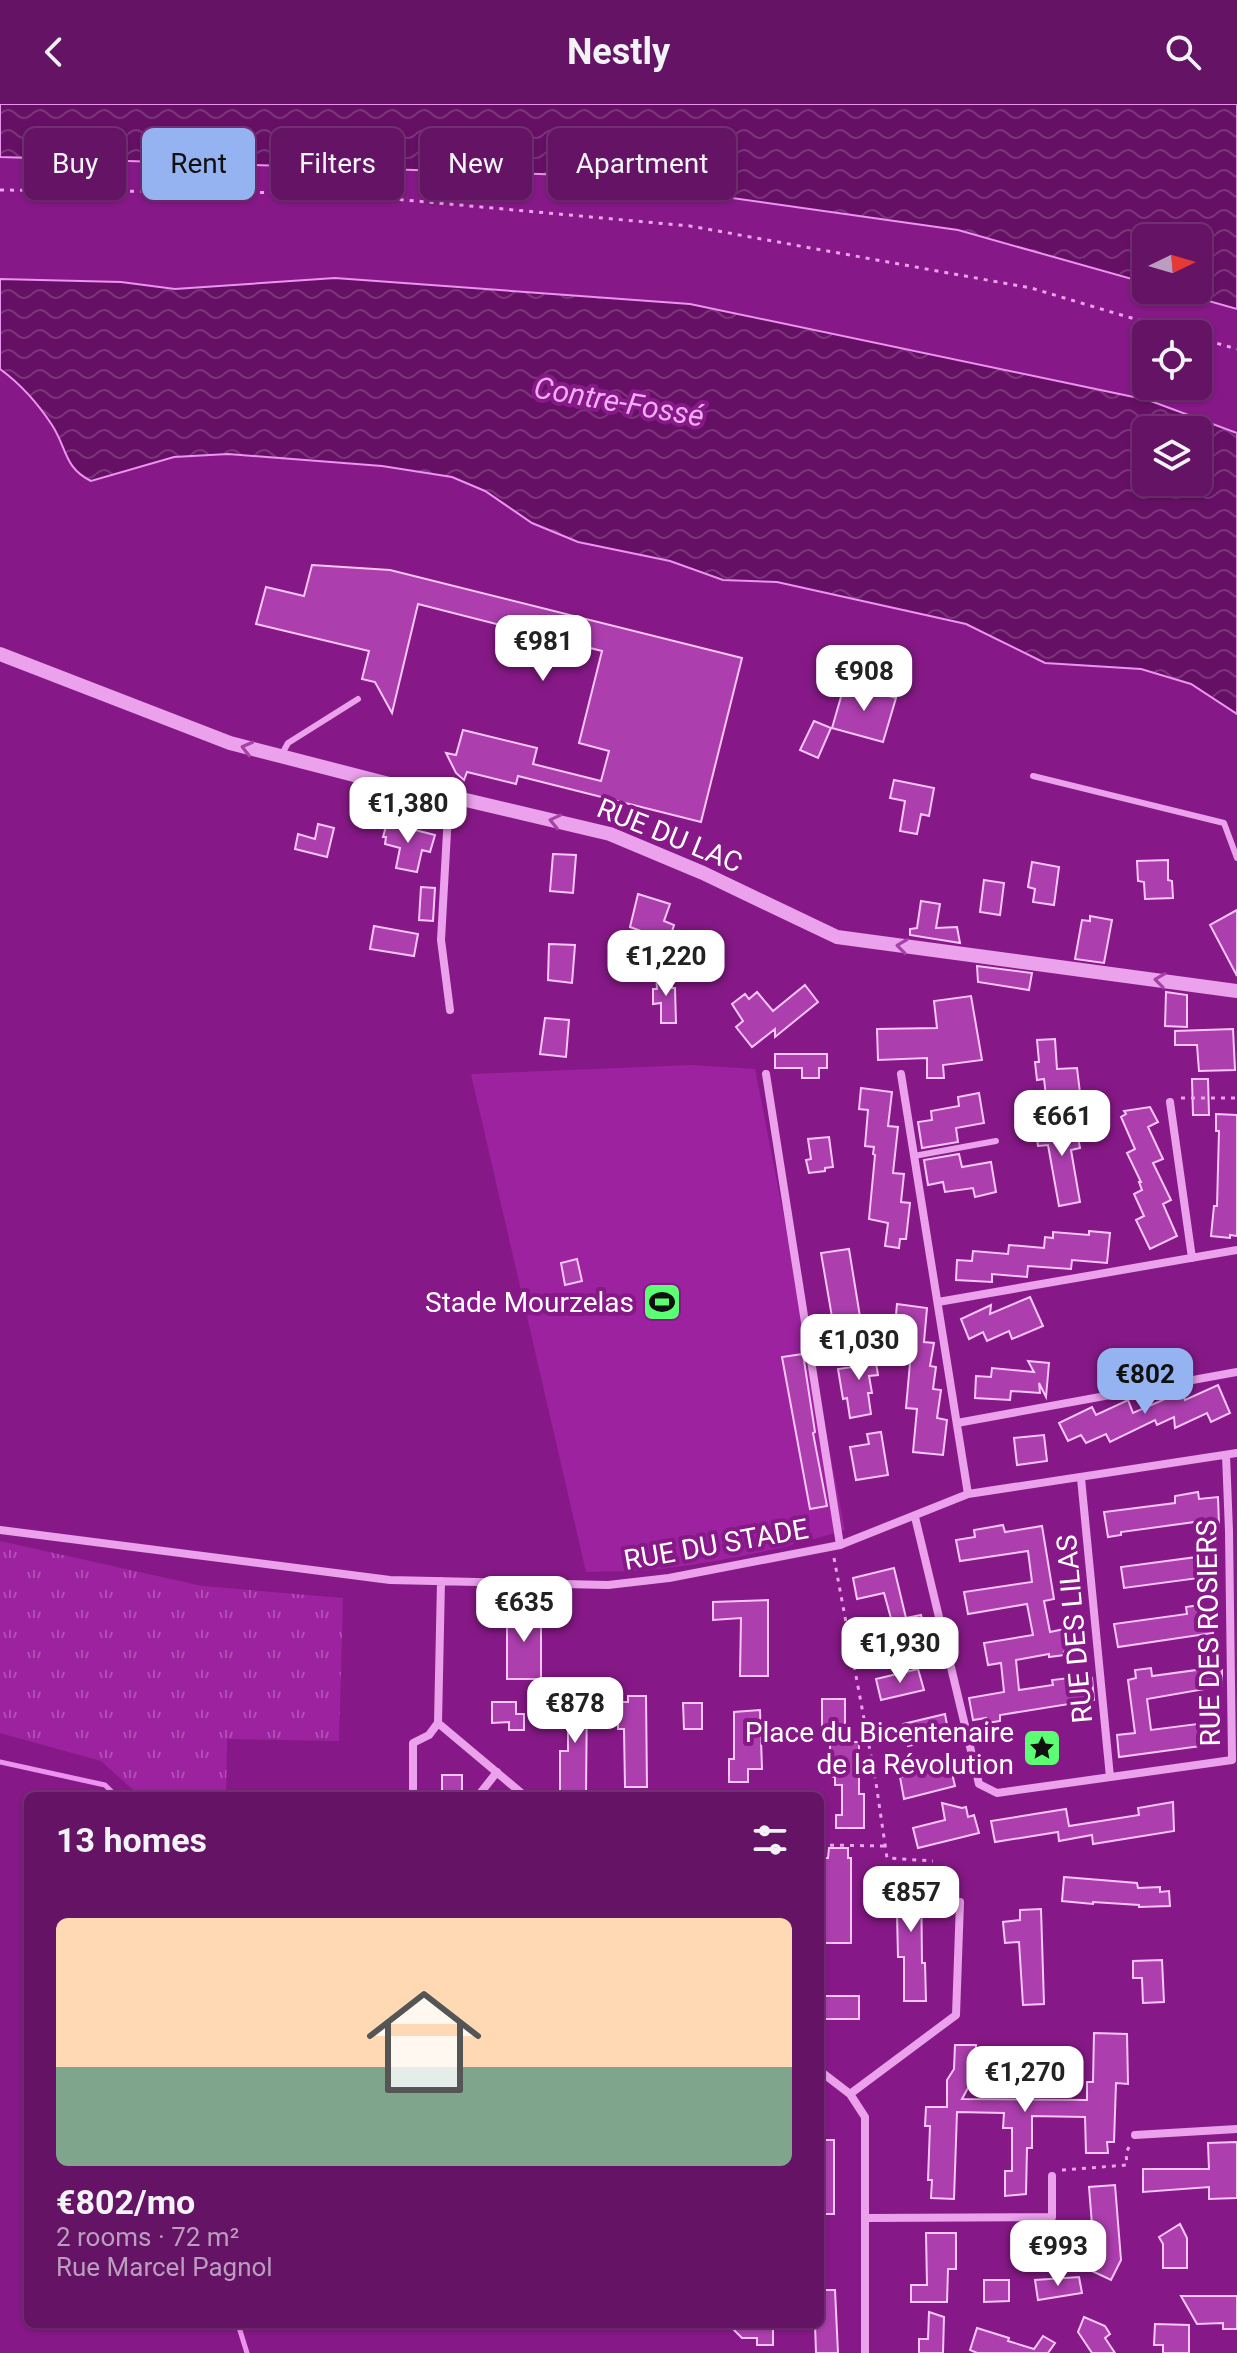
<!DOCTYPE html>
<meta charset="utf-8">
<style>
body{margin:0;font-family:Roboto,sans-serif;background:#6a1c6b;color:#f1f3f6;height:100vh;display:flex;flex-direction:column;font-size:30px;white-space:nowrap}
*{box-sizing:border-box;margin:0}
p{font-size:26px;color:#bb9ebf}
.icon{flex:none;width:44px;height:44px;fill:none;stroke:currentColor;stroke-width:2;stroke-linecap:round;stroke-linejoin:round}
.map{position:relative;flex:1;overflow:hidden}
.drawer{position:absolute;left:24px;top:1688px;width:800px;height:536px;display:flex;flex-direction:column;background:#641365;border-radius:12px;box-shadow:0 2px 6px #0004,0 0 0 2px #783279}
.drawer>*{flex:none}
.banner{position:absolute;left:24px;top:24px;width:800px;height:72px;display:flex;gap:16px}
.needle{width:52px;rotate:85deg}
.controls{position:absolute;left:1132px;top:120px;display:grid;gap:16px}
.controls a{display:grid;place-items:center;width:80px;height:80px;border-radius:12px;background:#641365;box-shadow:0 2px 6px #0004,0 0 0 2px #783279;font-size:40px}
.price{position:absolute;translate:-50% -68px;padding:0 18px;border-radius:16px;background:#fff;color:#222;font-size:26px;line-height:52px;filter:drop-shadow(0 2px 4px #0008)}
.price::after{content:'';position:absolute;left:50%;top:48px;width:24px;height:18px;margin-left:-12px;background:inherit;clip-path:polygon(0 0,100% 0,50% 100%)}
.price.active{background:#95b2f1;color:#111}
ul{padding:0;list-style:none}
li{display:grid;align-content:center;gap:16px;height:424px;padding:0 32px}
li span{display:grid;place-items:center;height:248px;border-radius:12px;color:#555}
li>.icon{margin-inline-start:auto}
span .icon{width:144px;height:144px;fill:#fffc;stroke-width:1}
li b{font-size:34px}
h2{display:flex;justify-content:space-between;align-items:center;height:96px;padding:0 32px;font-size:34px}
.tag{padding:0 28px;border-radius:12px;background:#641365;box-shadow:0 2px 6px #0004,0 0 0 2px #783279;font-size:28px;line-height:72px}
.tag.active{background:#95b2f1;color:#111}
header{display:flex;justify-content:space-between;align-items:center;height:104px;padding:0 32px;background:#641365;font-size:36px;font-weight:700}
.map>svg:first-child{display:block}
.grass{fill:url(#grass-tufts)}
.pitch{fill:#9d22a0}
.water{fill:url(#water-waves);stroke:#ec93ef;stroke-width:2;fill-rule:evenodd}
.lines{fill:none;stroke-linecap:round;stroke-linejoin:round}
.stream{stroke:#ec93ef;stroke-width:5}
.building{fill:#ac3eae;stroke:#f8c6f9;stroke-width:2}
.path{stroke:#eba1ec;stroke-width:3;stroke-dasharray:4 6;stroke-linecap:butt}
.service{stroke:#eba1ec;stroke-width:6}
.minor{stroke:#eba1ec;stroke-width:8}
.tertiary{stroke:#eba1ec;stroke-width:14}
.oneway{stroke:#a442a5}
.labels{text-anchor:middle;stroke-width:8;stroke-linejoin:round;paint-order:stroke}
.street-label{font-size:28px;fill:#fff;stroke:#861987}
.poi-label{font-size:28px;fill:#fff;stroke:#861987;text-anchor:end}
.water-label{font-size:30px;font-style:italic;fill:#f2acf4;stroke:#861987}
</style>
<header><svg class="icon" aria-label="back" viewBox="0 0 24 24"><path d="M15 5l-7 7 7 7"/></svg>Nestly<svg class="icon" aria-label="search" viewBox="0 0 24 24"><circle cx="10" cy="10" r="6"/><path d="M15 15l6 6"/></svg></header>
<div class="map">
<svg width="1237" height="2249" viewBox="0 0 1237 2249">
<defs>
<pattern id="grass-tufts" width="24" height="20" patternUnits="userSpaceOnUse" patternTransform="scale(2)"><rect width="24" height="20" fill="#9d22a0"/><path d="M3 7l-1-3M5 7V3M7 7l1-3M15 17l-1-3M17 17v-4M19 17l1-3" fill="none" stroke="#b14eb3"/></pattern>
<pattern id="water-waves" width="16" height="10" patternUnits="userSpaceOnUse" patternTransform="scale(2)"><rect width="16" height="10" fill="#651064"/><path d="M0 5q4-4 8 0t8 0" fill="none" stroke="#7c347b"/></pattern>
</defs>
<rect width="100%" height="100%" fill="#861987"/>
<path class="grass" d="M0,1437l202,45 141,12 -4,143 -112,-2 -1,57h-86l-39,-35 -101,-28z"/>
<path class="pitch" d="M691,961l64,4 90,461c-60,18 -122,32 -184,39 -24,3 -50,2 -75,3l-115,-498z"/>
<path class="water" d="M0,0h1237v205l-67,-19h28v-52h-52v45l-188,-53 -388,-55 -570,-18z
M335,174l355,26 458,96 89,33v281l-46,-30 -50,-15 -96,-6 -79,-39 -189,-42 -54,-2 -53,-19 -92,-19 -46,-19 -47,-32 -33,-14 -70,-11 -154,-12 -54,3 -83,24c-27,-13 -24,-33 -39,-56 -15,-23 -30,-40 -52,-56v-90l121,3 54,7zM1146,326h52v52h-52z"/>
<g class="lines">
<path class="stream" d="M0,1658l105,23 11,11
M238,2220l9,29"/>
</g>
<path class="building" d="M312,461l78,5 352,88 -41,164 -183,-46 -2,8 -49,-12 -3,8 -8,-7 -10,-20 10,2 7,-25 74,18 -4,16 68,17 8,-30 -30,-8 23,-92 -184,-47 -26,109 -17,-31 -13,-3 7,-28 -113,-27 10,-37 38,9z
M845,579l51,15 -13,44 -51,-14z
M814,617l17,7 -13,30 -18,-8z
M894,676l40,8 -5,28 -8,-2 -4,20 -17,-3 5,-30 -15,-3z
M387,719l48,12 -5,17 -8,-2 -5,22 -21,-4 4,-20 -15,-4 1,-7h-3z
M318,720l16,4 -7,29 -32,-8 3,-15 17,5z
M553,750l23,1 -3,38 -23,-2z
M1168,756v20l4,1 1,17 -28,1 -1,-17 -6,-1 -1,-20z
M1032,758l27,5 -5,38 -21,-3 2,-13 -7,-2z
M984,776l20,3 -4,32 -20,-3z
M421,783l14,1 -2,33 -14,-1z
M638,790l32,10 -6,17 10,4 -6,19 -20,-6 1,-4 -19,-7z
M921,797l19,3 -4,24 21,-1 3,16 -50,-8v-6l7,-1z
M1237,806v66l-27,-51z
M1090,812l22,4 -8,43 -29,-4 7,-39 8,1z
M374,822l44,8 -4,22 -44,-7z
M549,840l26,1 -3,38 -24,-3z
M977,862l55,7 -3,17 -51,-8z
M656,869h16v15h3l1,35h-15v-20l-8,1v-15h4z
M805,881l13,17 -43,35v-8l-23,18 -16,-20 7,-6 -11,-17 13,-10 4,5 8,-7 16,19z
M1166,888l21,3v32l-22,-1z
M971,892l11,64 -39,5 1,13h-17v-20l-49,2 -1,-31 60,-1 -3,-27z
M545,914l24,2 -3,37 -26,-3z
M1233,925l2,41 -36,1 -2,-26h-22v-14z
M1055,935l2,30 20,-1 3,25 -34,3 -2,-17 -7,1 -2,-18h4l-2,-22z
M775,950h52v14h-8v10h-17v-10h-27z
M1192,975h16l1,36h-16z
M861,984l31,4 -4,34 10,1 -5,46 11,1 -3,28 9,1 -4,36h-6l-1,9 -14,-2 3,-23 -19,-4 6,-64 -2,-1 1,-7 -9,-1 3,-36 -9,-1z
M979,989l5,30 -28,5 2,14 -36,6 -4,-26 14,-2 -1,-9 28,-5 -1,-9z
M1150,1003l8,15 -10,5 15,32 -10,4 18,37 -8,4 14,32 -27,13 -14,-29 8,-4 -10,-22 8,-4 -3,-8h2l-14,-29 8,-4 -14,-32 5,-3 -2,-3z
M1216,1010l21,1v121l-7,-1v3l-19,-2 3,-30h3l2,-75h-3z
M1075,1016l5,28 -9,2 9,52 -21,4 -11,-61 -10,1 -3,-20z
M829,1033l4,30 -8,1v3l-16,2 -3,-13 5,-1 -3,-20z
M959,1050l3,13 29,-5 5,30 -21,5 -2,-9 -28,4 -2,-10 -15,3 -4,-25z
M1089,1127l21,2 -3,30 -35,-3 -1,9 -43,-3 -1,11 -35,-3v8l-36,-2 1,-20 15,1 1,-10 35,3 1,-9 35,3 1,-11 8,1v-6l36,3z
M849,1145l13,80 -23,4 -3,-16h-4l-11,-64z
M577,1155l5,22 -17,4 -4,-22z
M1030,1193l13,29 -31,13 -3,-8 -22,10 -4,-9 -14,7 -8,-20 30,-14 -1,9z
M897,1200l30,4 -3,34 10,1 -4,23 6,1 -3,22 8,1 -4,28 10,2 -4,35 -30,-3 4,-43 -11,-1 4,-45 -10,-1 5,-35 -10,-1z
M873,1240l5,31 -9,1 3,17h-4l3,21 -21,4 -3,-20 -4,1 -5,-30 22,-3 -3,-19z
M803,1250l12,78 -2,1 14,73 -17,3 -28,-152z
M1028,1257l21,2 -3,34 -7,-14 1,10 -29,-2 -1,9 -35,-2 1,-22 15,1 1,-9 42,4z
M1218,1281l12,28 -19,9 -4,-9 -32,15 -1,-11 -17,8 -2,-5 -45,22 -4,-8 -20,9 -5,-8 -13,6 -9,-18 33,-16 4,8 32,-15 5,13 48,-21 4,8z
M881,1328l7,43 -32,5 -6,-33 19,-3 -2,-10z
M1044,1331l3,26 -30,4 -3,-27z
M1198,1388l1,7 19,-2 1,27 -24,4v-6l-74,10v3l-13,2 -4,-25 71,-9v-7z
M1003,1421l2,7 37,-6 12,73 -10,2 6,31 19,-4 4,23 -9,1 1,3 -16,2v-3l-33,6 3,30 34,-5 -1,-5 17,-2 1,4 22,-4 2,22 -94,15v6l-13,2 -1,-5 -13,2 -4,-22 35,-6 -3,-29 -13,2 -4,-22 49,-8 -6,-31 -59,10 -4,-22 68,-10 -4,-31 -68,10 -4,-21 19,-3 -1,-7z
M1197,1453l2,21 -75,10 -3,-21z
M894,1464l12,50 15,-3 5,21 -42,11 -5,-22 13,-3 -8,-29 -27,6 -4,-21z
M768,1496v76h-28l1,-58 -28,2v-18z
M1200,1501l1,7 9,-1 3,22 -95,14 -4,-23 73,-10 -1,-7z
M507,1505h34v70h-34z
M1151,1564l1,8 52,-7v2l18,-1v16l-75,13 4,31 62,-8 3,22 -97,13 -2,-22 18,-2 -7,-53 8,-2 -1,-8z
M918,1565l6,21 -43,10 -5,-21z
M562,1588l25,1 -1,101h-26v-43h8v-40h-6z
M628,1592h18l1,91h-22l-1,-58h-6v-16h2v-11h8z
M822,1595h23v43h14v52h5v34h-28v-13h6v-30h-7v-8h-5v-44h-8z
M492,1598h24v12h8v16h-15v-8l-17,1z
M683,1599h19v26h-18z
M760,1606l2,59h-14v13h-19v-23h5v-47z
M945,1610l4,22 -41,10 -5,-22z
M950,1661l5,21 -51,13 -4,-22z
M442,1671h20v19h-20z
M1173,1698l1,29 -81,13 -1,-9 -33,6 -1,-9 -63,10 -4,-21 75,-12 3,17 70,-11 -1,-7z
M942,1699l20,5 4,-1 2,10 6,-2 5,18 -61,15 -5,-20 32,-8z
M829,1744h19v10h3v85h-26v-32h-3l-2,-53h8z
M896,1767h25l1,92h3l1,38h-22v-44h-6z
M1064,1773l73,6 1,5 22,-1v5l9,-1 1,15 -31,1v-2l-46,-3v2l-31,-3z
M1041,1805l3,95 -21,1 -4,-63 -14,1 -2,-21 17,-2v-10z
M1162,1856l2,42 -21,1 -1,-25h-9v-17z
M820,1892h39v23h-39z
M1094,1929l33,1 1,50 -12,-1 -2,59h-7l1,11h-22l-1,-36 -53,-1v32h-5l-1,46 -21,2v-25h7v-43h-9l1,-15 -47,-1 -3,87 -23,-1 1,-18h-4l2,-54h-5l1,-19h21v-27l7,-11 1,-24h21l-1,30 -13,24 125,1v-18h6z
M820,2036h14v74h-14z
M1237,2038v56l-28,1v-12l-66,5v-23h66l-1,-26z
M1115,2081l6,75 -10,20 -19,-9 8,-16 -2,-18h-5l-4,-50z
M1180,2120l7,14v30h-24v-24l-4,-7z
M926,2129h30v36h-8l-1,33h-36v-17h16z
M1079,2173l3,16 -44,7 -3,-20z
M984,2176h25v21l-25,1z
M820,2186h15l3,63h-22l-1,-29h5z
M1181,2192h56v33h-14v-6l-26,1z
M929,2208l15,5 -1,36h-24v-14h9z
M1084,2213l21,9 5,8 -5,4 10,15h-23l-14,-21z
M728,2220h45v21h-16v-7h-15z
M1155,2220l34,1v28h-26v-8h-9z
M977,2224l32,10 -1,3 26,8 9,-13 12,7 -7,10h-71l-7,-3z"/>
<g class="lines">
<path class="path" d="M0,86l328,3 362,33 341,62 154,46
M1198,234l39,11
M1181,994h56
M834,1454l42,225 11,75 46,3
M820,1741l65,1
M1062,2066l65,-5 -1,-12 3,-6"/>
<path class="service" d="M282,650l6,-11 70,-44
M1033,672l191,47 13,35
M914,1052l82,-15"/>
<path class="minor" d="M449,692l-8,144 9,70
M766,970l74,471
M901,970l67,420
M1170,998l22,156
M938,1198l299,-52
M957,1319l280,-51
M1081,1374l29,299
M915,1413l64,267 18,9 235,-33 -3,-229 -3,-76
M0,1426l390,50 218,5 61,-7 171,-33 128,-51 269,-41
M441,1477l-3,142 87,73
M413,1692v-53l16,-8 9,-12
M478,1692l19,-24
M820,1967l30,23 15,23v236
M850,1990l106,-79 4,-113
M1135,2031l102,-6
M865,2114l187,-1v-41"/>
<path class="tertiary" d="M0,550l230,89 190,49 29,4 161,38 93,39 134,64 400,54"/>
</g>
<defs><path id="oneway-chevron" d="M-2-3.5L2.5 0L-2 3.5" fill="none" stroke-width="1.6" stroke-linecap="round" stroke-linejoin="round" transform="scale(2)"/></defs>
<g class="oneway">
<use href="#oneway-chevron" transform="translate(247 644) rotate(-166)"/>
<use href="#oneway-chevron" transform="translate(555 717) rotate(-167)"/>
<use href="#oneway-chevron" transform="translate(902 842) rotate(-172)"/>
<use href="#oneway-chevron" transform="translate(1160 876) rotate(-172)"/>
</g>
<defs>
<g id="stadium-square" transform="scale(2)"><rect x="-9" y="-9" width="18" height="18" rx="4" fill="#5cff73" stroke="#861987"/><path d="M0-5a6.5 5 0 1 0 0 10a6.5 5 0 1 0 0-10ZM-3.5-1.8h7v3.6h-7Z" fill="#111"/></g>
<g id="sight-square" transform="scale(2)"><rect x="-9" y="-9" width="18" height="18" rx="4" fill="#5cff73" stroke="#861987"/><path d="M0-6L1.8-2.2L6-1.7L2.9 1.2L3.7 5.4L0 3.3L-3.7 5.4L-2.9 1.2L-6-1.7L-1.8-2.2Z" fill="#111"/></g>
</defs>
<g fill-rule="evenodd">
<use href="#stadium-square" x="662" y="1198"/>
<use href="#sight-square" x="1042" y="1644"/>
</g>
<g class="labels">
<g class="street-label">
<text transform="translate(670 731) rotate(22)" y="10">RUE DU LAC</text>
<text transform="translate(716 1440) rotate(-10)" y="10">RUE DU STADE</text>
<text transform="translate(1074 1525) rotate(-95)" y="10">RUE DES LILAS</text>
<text transform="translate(1208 1529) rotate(-91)" y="10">RUE DES ROSIERS</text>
</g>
<g class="poi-label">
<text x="634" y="1208">Stade Mourzelas</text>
<text x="1014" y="1638">Place du Bicentenaire<tspan x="1014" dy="32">de la Révolution</tspan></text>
</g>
<g class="water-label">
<text transform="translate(619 298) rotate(10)" y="10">Contre-Fossé</text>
</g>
</g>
</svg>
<div class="controls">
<a><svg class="needle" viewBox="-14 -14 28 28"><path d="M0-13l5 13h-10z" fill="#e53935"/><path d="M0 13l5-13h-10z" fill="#bb9ebf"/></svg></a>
<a><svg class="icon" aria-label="locate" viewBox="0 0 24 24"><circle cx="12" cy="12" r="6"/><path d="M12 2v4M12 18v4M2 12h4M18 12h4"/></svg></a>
<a><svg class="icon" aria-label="layers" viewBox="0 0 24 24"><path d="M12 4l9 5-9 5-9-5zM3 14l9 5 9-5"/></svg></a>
</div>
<b class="price" style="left:543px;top:579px">€981</b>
<b class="price" style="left:864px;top:609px">€908</b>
<b class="price" style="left:408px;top:741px">€1,380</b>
<b class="price" style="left:666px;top:894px">€1,220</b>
<b class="price" style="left:1062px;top:1054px">€661</b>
<b class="price" style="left:859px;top:1278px">€1,030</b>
<b class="price active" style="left:1145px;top:1312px">€802</b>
<b class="price" style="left:524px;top:1540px">€635</b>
<b class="price" style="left:900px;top:1581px">€1,930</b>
<b class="price" style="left:575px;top:1641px">€878</b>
<b class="price" style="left:911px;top:1830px">€857</b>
<b class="price" style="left:1025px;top:2010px">€1,270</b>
<b class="price" style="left:1058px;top:2184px">€993</b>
<div class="banner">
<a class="tag">Buy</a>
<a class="tag active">Rent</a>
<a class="tag">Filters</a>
<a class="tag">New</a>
<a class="tag">Apartment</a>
</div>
<section class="drawer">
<h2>13 homes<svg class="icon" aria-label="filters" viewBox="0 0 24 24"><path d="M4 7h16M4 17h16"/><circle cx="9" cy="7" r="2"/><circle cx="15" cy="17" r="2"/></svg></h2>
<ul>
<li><span style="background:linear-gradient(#ffd9b3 60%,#7fa58c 0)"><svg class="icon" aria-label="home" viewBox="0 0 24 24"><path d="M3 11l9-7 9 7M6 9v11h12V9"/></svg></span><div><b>€802/mo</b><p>2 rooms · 72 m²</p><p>Rue Marcel Pagnol</p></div></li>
</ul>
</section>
</div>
